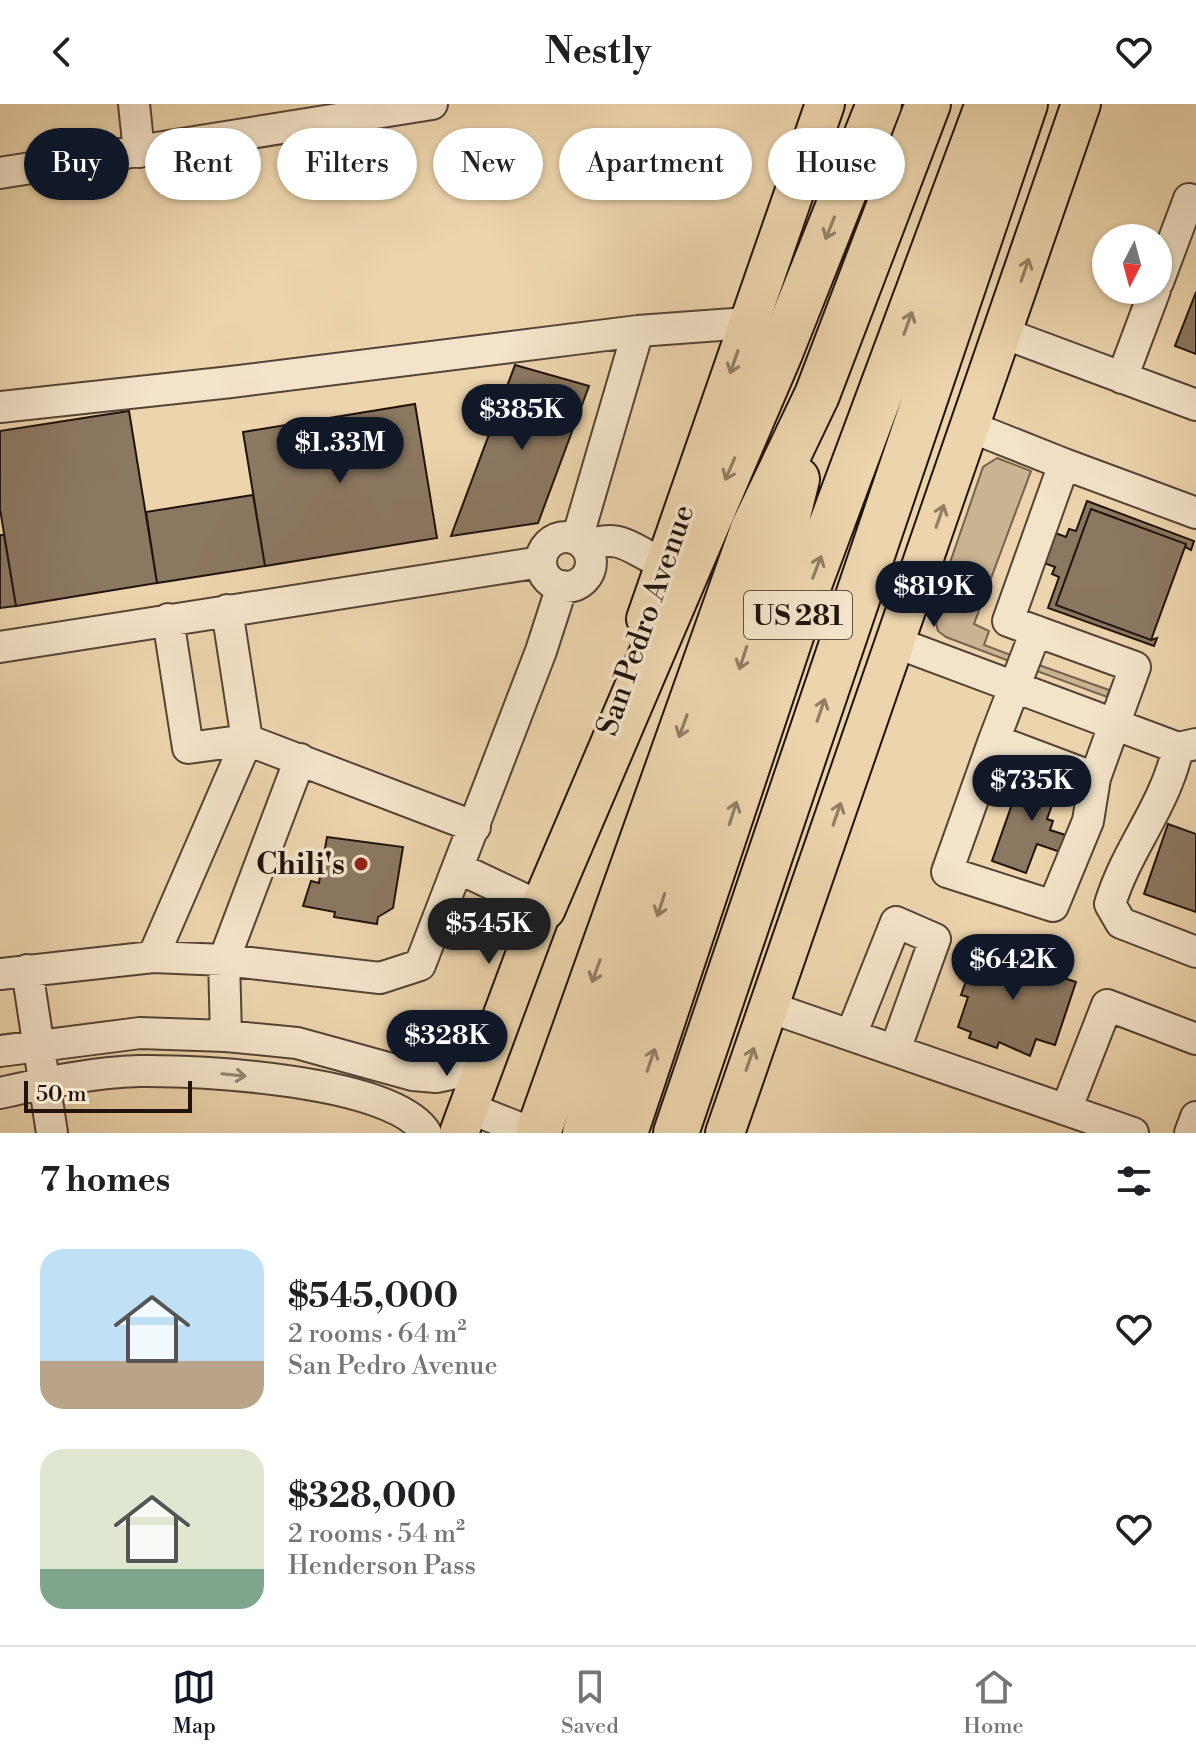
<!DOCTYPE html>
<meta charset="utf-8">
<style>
body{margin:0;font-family:"Libre Bodoni",serif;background:#f2f2f2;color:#202124;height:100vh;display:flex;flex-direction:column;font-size:30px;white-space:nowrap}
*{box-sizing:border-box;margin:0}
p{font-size:26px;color:#757577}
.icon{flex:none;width:44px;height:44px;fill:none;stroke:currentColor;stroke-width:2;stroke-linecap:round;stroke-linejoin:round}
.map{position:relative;height:1029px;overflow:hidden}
.panel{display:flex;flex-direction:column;background:#fff;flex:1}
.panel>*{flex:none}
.top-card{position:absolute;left:24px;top:24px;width:1148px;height:72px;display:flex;gap:16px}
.needle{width:52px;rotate:186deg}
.fabs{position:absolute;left:1092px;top:120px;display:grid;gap:16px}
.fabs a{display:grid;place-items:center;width:80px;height:80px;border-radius:50%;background:#fff;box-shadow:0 2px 6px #0004;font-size:40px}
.scale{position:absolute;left:24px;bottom:20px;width:168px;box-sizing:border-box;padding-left:8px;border:4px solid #21140f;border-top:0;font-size:22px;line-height:28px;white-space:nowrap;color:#21140f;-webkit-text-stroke:6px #f3e3c9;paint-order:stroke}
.price{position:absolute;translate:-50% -68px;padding:0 18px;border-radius:28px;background:#111827;color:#fff;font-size:26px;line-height:52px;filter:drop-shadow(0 2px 4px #0008)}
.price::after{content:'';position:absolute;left:50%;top:48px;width:24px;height:18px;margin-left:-12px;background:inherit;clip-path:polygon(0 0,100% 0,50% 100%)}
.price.on{background:#222;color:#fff}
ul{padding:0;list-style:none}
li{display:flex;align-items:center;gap:24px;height:200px;padding:0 40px}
li span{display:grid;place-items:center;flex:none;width:224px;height:160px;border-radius:24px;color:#555}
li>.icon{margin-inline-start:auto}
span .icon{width:96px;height:96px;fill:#fffc;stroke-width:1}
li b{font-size:34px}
h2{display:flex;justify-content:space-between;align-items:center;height:96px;padding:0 40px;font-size:34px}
.chip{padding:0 28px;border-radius:36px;background:#fff;box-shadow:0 2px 6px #0004;font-size:28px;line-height:72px}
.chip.on{background:#111827;color:#fff}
header{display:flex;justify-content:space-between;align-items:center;height:104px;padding:0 40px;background:#fff;font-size:36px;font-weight:800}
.menu{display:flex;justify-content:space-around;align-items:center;height:112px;border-top:2px solid #e0e0e0;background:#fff;font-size:22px;color:#757577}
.menu a{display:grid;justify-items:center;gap:4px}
.menu .on{color:#111827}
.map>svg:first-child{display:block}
.green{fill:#c9b391;stroke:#756450;stroke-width:2}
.building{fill:#8b7861;stroke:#21140f;stroke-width:2}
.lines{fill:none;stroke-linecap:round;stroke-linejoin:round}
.minor-casing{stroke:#544436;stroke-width:34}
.major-casing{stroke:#21140f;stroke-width:42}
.highway-casing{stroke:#21140f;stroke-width:48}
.minor{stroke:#f3e3c9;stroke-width:30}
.major{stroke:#ecd4ac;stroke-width:38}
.highway{stroke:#ecd4ac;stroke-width:44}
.oneway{stroke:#917e65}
.oneway2{stroke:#948675}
.poi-dot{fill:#8f2418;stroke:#f3e3c9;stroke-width:3}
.labels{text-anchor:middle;stroke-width:7;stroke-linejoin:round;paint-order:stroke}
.shield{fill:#f3e3c9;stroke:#605247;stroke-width:2}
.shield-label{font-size:28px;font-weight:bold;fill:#21140f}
.street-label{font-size:30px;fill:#21140f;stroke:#f3e3c9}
.poi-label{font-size:30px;font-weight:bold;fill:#21140f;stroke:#f3e3c9;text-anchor:end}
</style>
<header><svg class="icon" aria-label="back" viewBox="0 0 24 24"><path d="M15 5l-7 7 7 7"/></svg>Nestly<svg class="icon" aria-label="heart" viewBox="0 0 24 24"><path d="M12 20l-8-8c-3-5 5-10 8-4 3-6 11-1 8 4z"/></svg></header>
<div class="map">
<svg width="1196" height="1029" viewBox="0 0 1196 1029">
<rect width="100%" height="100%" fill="#ecd4ac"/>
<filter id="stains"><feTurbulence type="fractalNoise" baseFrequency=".0025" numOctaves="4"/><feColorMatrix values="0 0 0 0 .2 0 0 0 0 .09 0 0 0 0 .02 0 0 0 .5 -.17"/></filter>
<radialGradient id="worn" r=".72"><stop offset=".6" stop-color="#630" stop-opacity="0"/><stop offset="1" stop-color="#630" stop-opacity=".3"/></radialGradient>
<path class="green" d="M997,354l34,13 -57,153 15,7 -5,14 27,10 -2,6 -63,-24 -8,-6 -5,-19 50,-145z
M1036,560l73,26 -2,7 -73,-27z"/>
<path class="building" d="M1196,188v62l-21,-8z
M515,261l74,21 -51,137 -87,13z
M415,300l22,134 -172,28 -22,-134z
M129,307l28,172 -141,23 -16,-97v-78z
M253,391l12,71 -108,17 -11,-71z
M1087,397l107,40 -3,9 -6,-3 1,-3 -95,-35 -35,96 95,35 6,-2 -3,8 -106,-38 11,-31 -7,-3 3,-7 -16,-6 11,-30 16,6 3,-8 7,2z
M1091,405l95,35 -35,96 -95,-35z
M0,431h4l12,71 -16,2z
M1025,663l36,13 -14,39 6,2 -3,9 31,10 -6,17 -38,-13 -11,29 -34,-12z
M1168,720l28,10v78l-52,-18z
M327,733l76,10 -10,61 -15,9 -1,7 -43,-7 1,-5 -32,-6 8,-25 8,2z
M978,843l25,9 2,-7 23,8 -3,8 51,17 -21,63 -19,-6 -6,17 -31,-14 -2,6 -28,-10 2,-6 -13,-5 10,-30 -7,-2z"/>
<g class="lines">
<g class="minor-casing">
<path id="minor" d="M134,0l5,48
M0,69l432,-69
M1158,178l31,-83
M1003,229l193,72
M1122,274l33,-88
M0,303l231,-25 407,-51
M971,323l93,37 -56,157 127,46 -40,111 -101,-38 42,-109
M1064,360l132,49
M541 458a25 25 0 1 1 50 0a25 25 0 1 1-50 0Z
M577,435l61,-208 109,-8
M586,442c38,-15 47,7 80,18
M168,515l20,129 59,-8 -20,-130
M897,539l281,105 18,-4
M0,543l541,-85
M994,636l-47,132 106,34 35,-85 7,-43
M1178,644c-13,59 -51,100 -68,156l11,19 75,29
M458,764l85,40
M153,853l94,-217 228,87
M27,866l25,163
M0,870l153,-17 71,3 156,18 40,-13 121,-314 21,-65
M769,903l364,126
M851,931l45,-113 39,17 -40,111
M226,932l-2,-76 76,-201
M0,947l140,-18 86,3 71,7 116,32 23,2 19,-4 38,-27
M0,989c45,-10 93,-21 139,-22 60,-1 255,9 287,62
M469,1004l63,25
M1066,1006l41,-105 89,34
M1190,1029l6,-16"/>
</g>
<g class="major-casing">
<path id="major" d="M646,515l179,-515
M459,1029l94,-253
M725,1029l356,-1029"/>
</g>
<g class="highway-casing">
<path id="highway" d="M543,804l237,-555 99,-249
M538,1029l215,-604 64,-134 111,-291
M585,1029l197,-593 15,-61
M625,1029l175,-524 188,-505
M676,1029l349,-1029"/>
</g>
<use href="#minor" class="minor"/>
<use href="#major" class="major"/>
<use href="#highway" class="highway"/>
</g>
<defs><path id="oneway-shaft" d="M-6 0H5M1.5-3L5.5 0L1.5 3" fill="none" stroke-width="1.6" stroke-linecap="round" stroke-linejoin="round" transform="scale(2)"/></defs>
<g class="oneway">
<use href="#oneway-shaft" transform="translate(830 124) rotate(112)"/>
<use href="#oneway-shaft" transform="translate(1025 166) rotate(-71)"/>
<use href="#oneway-shaft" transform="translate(908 219) rotate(-70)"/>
<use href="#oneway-shaft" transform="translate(734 258) rotate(109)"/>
<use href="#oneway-shaft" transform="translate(730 365) rotate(113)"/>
<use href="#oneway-shaft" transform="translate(940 412) rotate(-71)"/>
<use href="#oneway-shaft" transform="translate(817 463) rotate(-69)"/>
<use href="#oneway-shaft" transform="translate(743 554) rotate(108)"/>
<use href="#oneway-shaft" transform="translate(821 606) rotate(-71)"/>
<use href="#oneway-shaft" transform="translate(683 622) rotate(110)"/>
<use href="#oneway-shaft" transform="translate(733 709) rotate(-72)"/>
<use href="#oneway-shaft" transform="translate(837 710) rotate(-71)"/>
<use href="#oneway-shaft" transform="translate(661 801) rotate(108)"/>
<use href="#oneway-shaft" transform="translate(596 867) rotate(110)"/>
<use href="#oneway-shaft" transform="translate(750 955) rotate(-71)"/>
<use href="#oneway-shaft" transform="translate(651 956) rotate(-71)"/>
</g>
<use class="oneway2" href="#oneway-shaft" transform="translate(234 971) rotate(6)"/>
<circle class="poi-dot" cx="361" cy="760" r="8"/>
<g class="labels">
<rect class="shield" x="744" y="487" width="108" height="48" rx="6"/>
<g class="shield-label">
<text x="798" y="521">US 281</text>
</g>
<g class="street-label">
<text transform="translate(645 516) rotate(-71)" y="10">San Pedro Avenue</text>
</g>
<g class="poi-label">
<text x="345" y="770">Chili's</text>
</g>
</g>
<rect width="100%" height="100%" filter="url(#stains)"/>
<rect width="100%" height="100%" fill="url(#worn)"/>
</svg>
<div class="fabs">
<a><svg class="needle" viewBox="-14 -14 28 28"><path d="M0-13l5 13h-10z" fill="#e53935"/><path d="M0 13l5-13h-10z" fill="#757577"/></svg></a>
</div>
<div class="scale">50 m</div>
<b class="price" style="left:522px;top:348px">$385K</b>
<b class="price" style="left:340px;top:381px">$1.33M</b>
<b class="price" style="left:934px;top:525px">$819K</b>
<b class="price" style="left:1032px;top:719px">$735K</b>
<b class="price on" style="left:489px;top:862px">$545K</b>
<b class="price" style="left:1013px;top:898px">$642K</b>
<b class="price" style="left:447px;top:974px">$328K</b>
<div class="top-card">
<a class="chip on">Buy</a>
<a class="chip">Rent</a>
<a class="chip">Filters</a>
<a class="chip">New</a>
<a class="chip">Apartment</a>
<a class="chip">House</a>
</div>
</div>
<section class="panel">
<h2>7 homes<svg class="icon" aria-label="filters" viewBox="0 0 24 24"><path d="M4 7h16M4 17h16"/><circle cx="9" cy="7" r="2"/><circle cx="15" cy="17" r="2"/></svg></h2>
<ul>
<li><span style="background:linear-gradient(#bfe0f5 70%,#b9a48a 0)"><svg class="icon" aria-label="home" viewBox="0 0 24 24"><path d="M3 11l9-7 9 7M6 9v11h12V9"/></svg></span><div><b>$545,000</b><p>2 rooms · 64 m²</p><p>San Pedro Avenue</p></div><svg class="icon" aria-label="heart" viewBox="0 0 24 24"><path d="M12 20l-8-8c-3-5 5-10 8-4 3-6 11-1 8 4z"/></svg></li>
<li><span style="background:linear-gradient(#dfe7d0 75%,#7fa58c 0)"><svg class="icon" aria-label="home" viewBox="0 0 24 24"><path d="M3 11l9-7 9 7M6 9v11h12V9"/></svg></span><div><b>$328,000</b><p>2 rooms · 54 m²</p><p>Henderson Pass</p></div><svg class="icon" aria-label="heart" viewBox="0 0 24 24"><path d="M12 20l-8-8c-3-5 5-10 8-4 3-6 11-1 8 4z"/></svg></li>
</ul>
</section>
<nav class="menu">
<a class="on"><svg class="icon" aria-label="map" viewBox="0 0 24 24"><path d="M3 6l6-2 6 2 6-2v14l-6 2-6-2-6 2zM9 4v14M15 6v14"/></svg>Map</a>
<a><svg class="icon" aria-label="saved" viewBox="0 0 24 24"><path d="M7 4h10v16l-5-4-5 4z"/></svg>Saved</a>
<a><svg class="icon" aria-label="home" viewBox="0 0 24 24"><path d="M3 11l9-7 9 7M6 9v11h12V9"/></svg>Home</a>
</nav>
